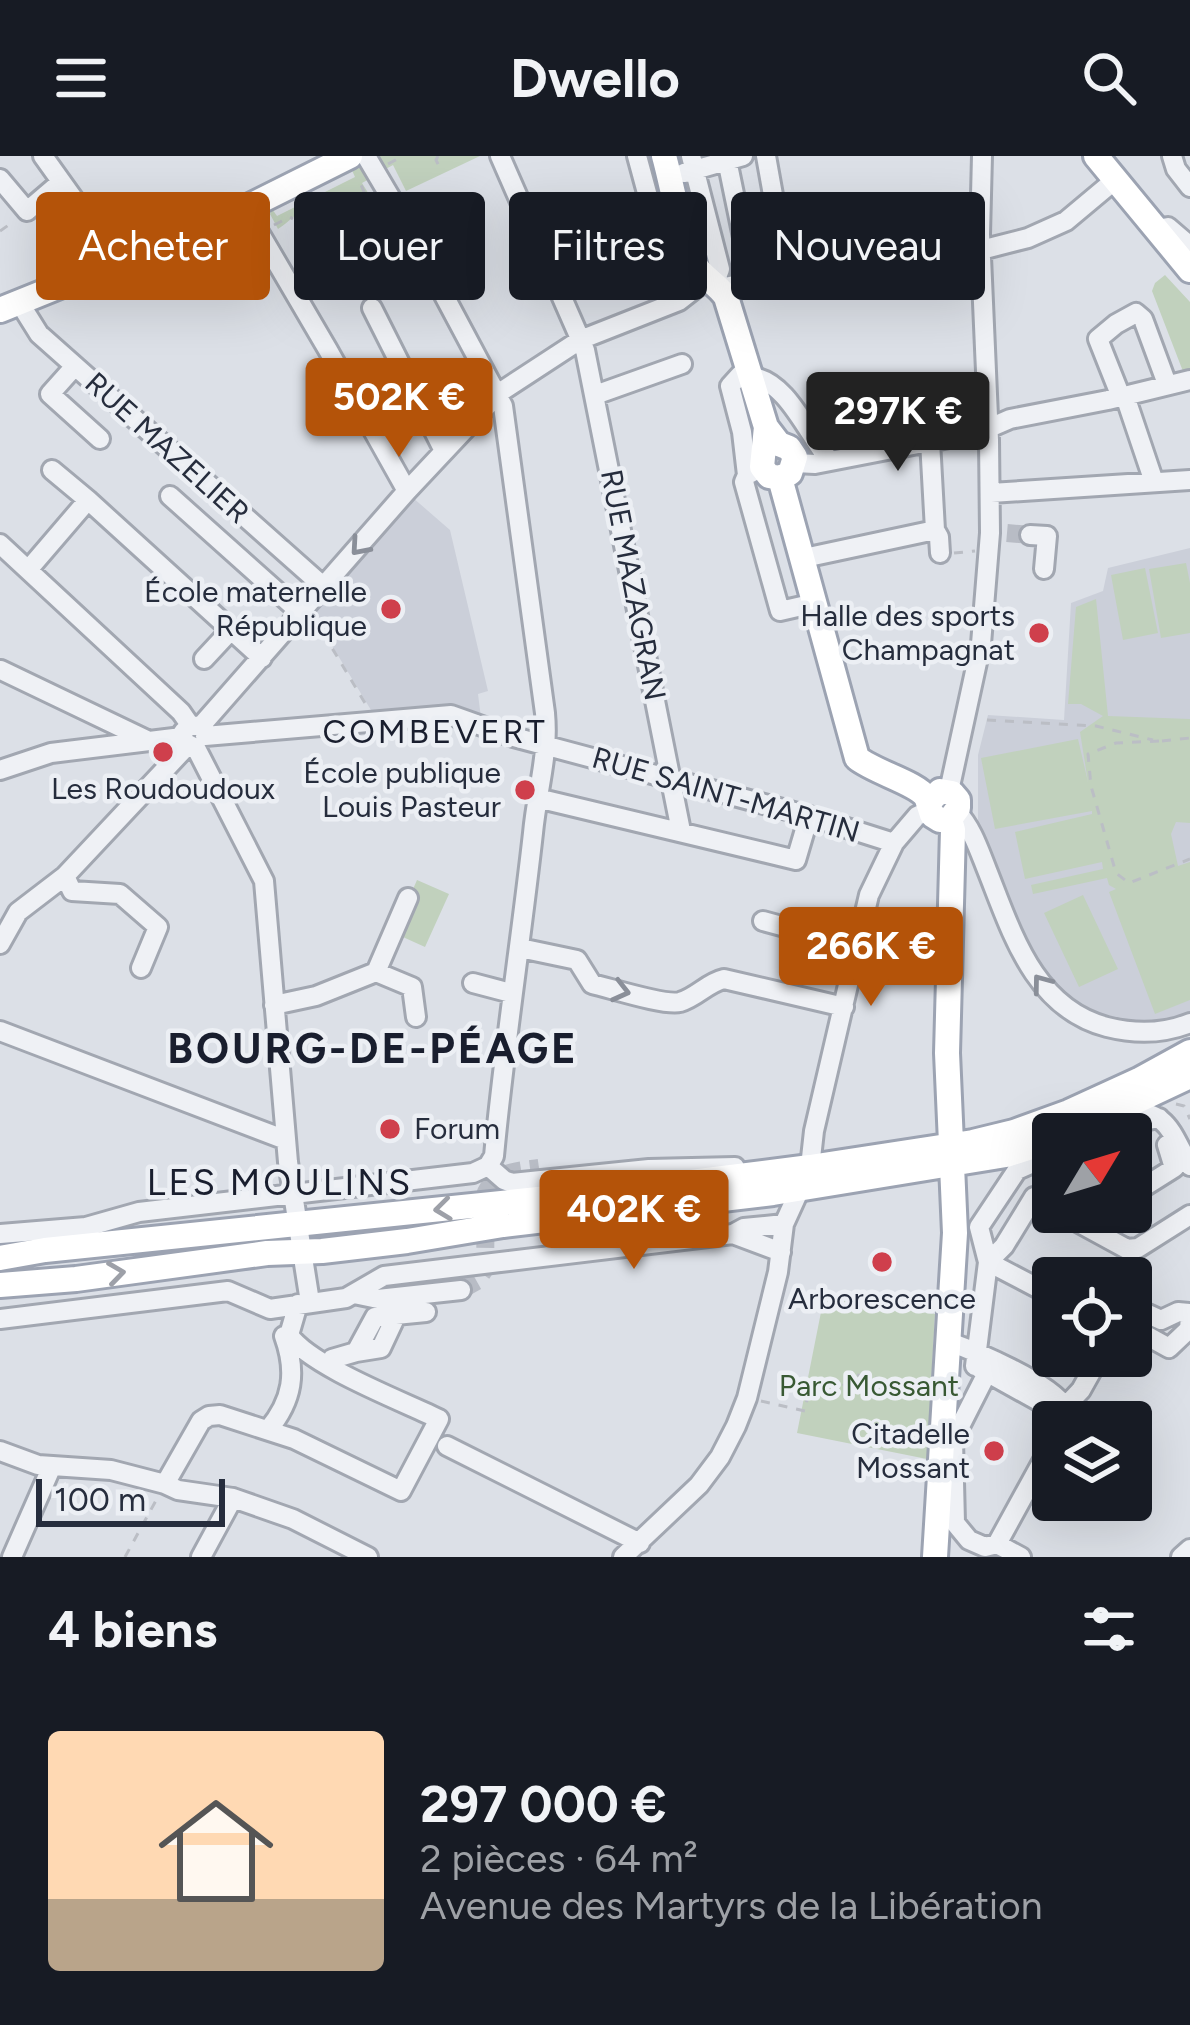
<!DOCTYPE html>
<html lang="fr">
<meta charset="utf-8">
<style>
body{margin:0;font-family:Figtree,sans-serif;background:#20242c;color:#f1f3f6;height:100vh;display:flex;flex-direction:column;font-size:45px;white-space:nowrap}
*{box-sizing:border-box;margin:0}
p{font-size:39px;color:#9ea1a6}
.icon{flex:none;width:66px;height:66px;fill:none;stroke:currentColor;stroke-width:2;stroke-linecap:round;stroke-linejoin:round}
.map{position:relative;height:1401px;overflow:hidden}
.drawer{display:flex;flex-direction:column;background:#171b24;flex:1}
.drawer>*{flex:none}
.top-card{position:absolute;left:36px;top:36px;width:1119px;height:108px;display:flex;gap:24px}
.needle{width:78px;rotate:52deg}
.controls{position:absolute;left:1032px;top:957px;display:grid;gap:24px}
.controls a{display:grid;place-items:center;width:120px;height:120px;border-radius:12px;background:#171b24;box-shadow:0 12px 48px #0002;font-size:60px}
.scale{position:absolute;left:36px;bottom:30px;width:189px;box-sizing:border-box;padding-left:12px;border:6px solid #262d3d;border-top:0;font-size:33px;line-height:42px;white-space:nowrap;color:#262d3d;-webkit-text-stroke:9px #eceff4;paint-order:stroke}
.price{position:absolute;translate:-50% -102px;padding:0 27px;border-radius:12px;background:#b45309;color:#fff;font-size:39px;line-height:78px;filter:drop-shadow(0 3px 6px #0008)}
.price::after{content:'';position:absolute;left:50%;top:72px;width:36px;height:27px;margin-left:-18px;background:inherit;clip-path:polygon(0 0,100% 0,50% 100%)}
.price.current{background:#222;color:#fff}
ul{padding:0;list-style:none}
li{display:flex;align-items:center;gap:36px;height:300px;padding:0 48px}
li span{display:grid;place-items:center;flex:none;width:336px;height:240px;border-radius:12px;color:#555}
li>.icon{margin-inline-start:auto}
span .icon{width:144px;height:144px;fill:#fffc;stroke-width:1}
li b{font-size:51px}
h2{display:flex;justify-content:space-between;align-items:center;height:144px;padding:0 48px;font-size:51px}
.chip{padding:0 42px;border-radius:12px;background:#171b24;box-shadow:0 12px 48px #0002;font-size:42px;line-height:108px}
.chip.current{background:#b45309;color:#fff}
header{display:flex;justify-content:space-between;align-items:center;height:156px;padding:0 48px;background:#171b24;font-size:54px;font-weight:700}
.map>svg:first-child{display:block}
.built{fill:#cbcfd9}
.green{fill:#c1d1bd}
.lines{fill:none;stroke-linecap:round;stroke-linejoin:round}
.minor-tunnel{stroke:#b8bcc5;stroke-width:18;stroke-dasharray:18 9;stroke-linecap:butt}
.minor-casing{stroke:#a2a7b1;stroke-width:24}
.major-casing{stroke:#9ca3b2;stroke-width:30}
.path{stroke:#bbbec5;stroke-width:3;stroke-dasharray:9 9;stroke-linecap:butt}
.minor{stroke:#eff1f5;stroke-width:18}
.major{stroke:#fff;stroke-width:24}
.oneway{stroke:#8a8f99}
.oneway2{stroke:#9da0a8}
.poi-dot{fill:#cf3f4c;stroke:#eceff4;stroke-width:4.5}
.labels{text-anchor:middle;stroke-width:9;stroke-linejoin:round;paint-order:stroke}
.street-label{font-size:30px;fill:#262d3d;stroke:#eceff4}
.poi-label{font-size:30px;fill:#262d3d;stroke:#eceff4;text-anchor:end}
.park-label{font-size:30px;fill:#385933;stroke:#eceff4}
.neighbourhood-label{font-size:33px;letter-spacing:3px;fill:#191e2e;stroke:#eceff4}
.quarter-label{font-size:36px;letter-spacing:3px;fill:#191e2e;stroke:#eceff4}
.district-label{font-size:42px;font-weight:bold;letter-spacing:3px;fill:#191e2e;stroke:#eceff4}
</style>
<header><svg class="icon" aria-label="menu" viewBox="0 0 24 24"><path d="M4 6h16M4 12h16M4 18h16"/></svg>Dwello<svg class="icon" aria-label="search" viewBox="0 0 24 24"><circle cx="10" cy="10" r="6"/><path d="M15 15l6 6"/></svg></header>
<div class="map">
<svg width="1190" height="1401" viewBox="0 0 1190 1401">
<rect width="100%" height="100%" fill="#dce0e7"/>
<path class="built" d="M412,341l38,33 38,161 -10,3 3,24 -107,-3 -63,-104z
M1190,392v466l-46,8 -32,-5 -26,-9 -25,-17 -21,-21 -62,-142v-73l10,-40 76,5 7,-117 32,-12 5,-23z"/>
<path class="green" d="M376,0h104l-74,35 -13,-26 -9,5z
M360,9l11,13 -9,5 16,26 -4,3 -3,-5 -29,16 -3,-4 -19,10 -13,-21c-11,5 -18,14 -29,21l-8,-15 2,-5 5,7 78,-39 -4,-9z
M1165,119l25,27v71l-6,1 -32,-83 3,-8z
M1186,407l4,20v50l-29,5 -12,-69z
M1145,412l13,65 -35,7 -12,-65z
M1096,443l12,117 82,3v104l-14,-1 -5,12 7,32 12,-4v138l-35,14 -46,-122 7,-3 -7,-4 -2,-7 -74,16 -2,-9 72,-16 -1,-7 -77,17 -10,-47 77,-18v-3l-97,18 -14,-71 97,-19 10,43 -8,-50 23,-16 -22,-12h-13l8,-97z
M417,724l32,14 -24,53 -31,-14z
M1083,739l35,74 -39,18 -35,-74z
M824,1141l111,17 -8,145 -130,-26z"/>
<g class="lines">
<path class="minor-tunnel" d="M1007,377l23,2
M461,1134l16,-9 8,-12 1,-77c10,-21 32,-21 53,-24"/>
<g class="minor-casing">
<path id="minor" d="M43,0l45,63 22,47
M366,0l29,49
M500,0l85,194 96,481
M637,0l29,107 25,-4
M691,0l29,113 -6,16
M766,0l21,117
M1172,0l4,13 14,18
M727,4l25,121
M684,17l59,-17
M0,23l27,32 34,-29
M246,54l82,140 79,141
M407,70l96,180 42,307c4,43 -8,77 -12,120 -12,108 -29,215 -39,323l-6,10
M1157,73l11,-2 22,19
M981,94l47,-12 38,-17 49,-41
M720,132l260,-54
M19,146l20,32 285,253
M372,152l72,143
M75,210l-25,28 50,45
M751,221c35,2 57,58 79,84
M595,239l87,-31
M1125,240l29,86
M1121,241l-23,-58 18,-15 20,-11 7,6 24,65
M795,307l20,1 165,-32 30,-13 98,-19 82,-20
M762,311l-15,8 -3,7 36,129 35,-8
M52,314l36,30
M747,319l-5,-43 -12,-46 10,-11 9,-4
M991,337l199,-13
M170,340l131,117
M935,374l4,7 1,16
M1030,379l17,1 -3,33
M0,388l181,168 9,13 8,1
M804,402l131,-28 -5,-89
M28,414l60,-70 174,158
M204,503l27,-29
M1,514l146,70
M190,569l-7,7 1,10 12,6 68,133 24,281 22,140
M200,571l207,-236 92,-98 81,-53 99,-39 27,-21
M205,580l246,-21 59,21 299,80 85,27
M0,614l51,-17 131,-16
M949,635l32,-147 9,-111 -1,-93 -9,-206 2,-78
M537,642l259,62 13,-44
M957,656c15,16 22,38 30,58 25,63 47,138 120,157 28,7 56,7 83,-4
M65,720l7,15 48,3 38,33 -17,41
M763,765l96,26
M0,788l18,-32 47,-36 122,-130
M520,792l57,12 15,24c18,4 73,22 88,18 17,-5 27,-19 44,-23l120,28
M376,816l36,15 4,30
M473,827l38,10
M274,849l42,-9 60,-24 32,-74
M0,875l286,109
M1122,954c47,1 47,19 68,56
M1106,978l32,-12 21,-4
M488,1010l16,14 8,3 137,-14 86,-2
M1139,1034l35,-22 -7,-23 8,-5
M1059,1056l68,37 11,-1 52,-33
M0,1078l86,-7 53,-15 334,-39 15,-7
M733,1078l48,18
M988,1106l16,-16 30,-49
M988,1106l65,34
M354,1138l24,5 83,-9
M0,1163l228,-28 42,18 76,-11 38,-22 349,-42 11,-6 40,-4
M1131,1167l8,-13 22,10 17,-8 12,1
M1131,1171l38,21 20,-19 1,-12
M947,1185c30,11 102,41 118,66
M356,1196l25,-4 15,-32
M332,1203l24,-7 19,-35 51,-5
M975,1210l13,-104 -9,-35 38,-57 36,-16
M979,1212l72,40 14,-1
M987,1217l-34,67 2,83 14,17 16,7 12,-3 24,13
M1061,1266l4,-15 16,-17 19,-34
M268,1274c25,-30 29,-58 16,-94
M447,1290l193,97
M0,1295l38,14 73,5 54,14 13,6 55,8 60,21 75,38
M165,1328l36,-63 8,-5 11,-1 74,24 107,52 38,-72c-37,-18 -129,-53 -150,-84l9,-31
M997,1388l56,-102
M12,1401l40,-91
M201,1401l32,-59
M623,1401l76,-72 21,-28 16,-31 11,-28 31,-126 6,-48 26,-57 4,-36 55,-236 25,-52 23,-27 13,-6
M1181,1401l9,-8"/>
</g>
<g class="major-casing">
<path id="major" d="M664,0c8,28 17,82 29,106 9,16 24,21 33,35l40,130 -4,40 7,9 11,2
M1096,0l94,114
M0,154l218,-88 132,-66
M766,271l13,17 10,4 6,9 -5,16 -10,5
M780,322l77,280c17,14 60,25 69,39 1,2 5,15 6,18l8,5 10,-1
M930,645l10,-10 12,2 6,7v8l-8,11
M1067,978l123,-58
M0,1102l45,-8 581,-60 184,-23 163,-25 41,-10 55,-20 70,-32 51,-28
M0,1129l76,-6 191,-26 55,-2 85,-10 96,-16 270,-32 233,-38 47,-15
M935,1401l20,-324 -8,-180 6,-223 -3,-11"/>
</g>
<path class="path" d="M438,0l-2,4 6,12
M388,8l15,-8
M318,37l12,24
M313,59l6,10 48,-26 -8,-19
M274,69l16,-8 3,2
M0,75l13,-9
M244,127l12,-7
M954,397l21,-2
M314,462l54,90
M987,564l109,6 57,14
M1159,585l-43,2 -28,11 3,32 25,87 13,10 61,-24
M1162,585l28,-3
M1176,948l8,2 6,13
M761,1245l44,10 4,-23 19,9 29,-22 73,12
M125,1401l34,-62"/>
<use href="#minor" class="minor"/>
<use href="#major" class="major"/>
</g>
<defs><path id="oneway-chevron" d="M-2-3.5L2.5 0L-2 3.5" fill="none" stroke-width="1.6" stroke-linecap="round" stroke-linejoin="round" transform="scale(3)"/></defs>
<g class="oneway">
<use href="#oneway-chevron" transform="translate(359 391) rotate(131)"/>
<use href="#oneway-chevron" transform="translate(1041 827) rotate(-127)"/>
<use href="#oneway-chevron" transform="translate(621 835) rotate(14)"/>
</g>
<g class="oneway2">
<use href="#oneway-chevron" transform="translate(443 1053) rotate(173)"/>
<use href="#oneway-chevron" transform="translate(116 1117) rotate(-8)"/>
</g>
<g class="poi-dot">
<circle cx="391" cy="453" r="12"/>
<circle cx="1039" cy="477" r="12"/>
<circle cx="163" cy="596" r="12"/>
<circle cx="525" cy="634" r="12"/>
<circle cx="390" cy="973" r="12"/>
<circle cx="882" cy="1106" r="12"/>
<circle cx="994" cy="1295" r="12"/>
</g>
<g class="labels">
<g class="street-label">
<text transform="translate(167 292) rotate(42)" y="10">RUE MAZELIER</text>
<text transform="translate(633 429) rotate(79)" y="10">RUE MAZAGRAN</text>
<text transform="translate(726 639) rotate(16)" y="10">RUE SAINT-MARTIN</text>
</g>
<g class="poi-label">
<text x="367" y="446">École maternelle<tspan x="367" dy="34">République</tspan></text>
<text x="1015" y="470">Halle des sports<tspan x="1015" dy="34">Champagnat</tspan></text>
<text x="501" y="627">École publique<tspan x="501" dy="34">Louis Pasteur</tspan></text>
<text x="163" y="643" text-anchor="middle">Les Roudoudoux</text>
<text x="414" y="983" text-anchor="start">Forum</text>
<text x="882" y="1153" text-anchor="middle">Arborescence</text>
<text x="970" y="1288">Citadelle<tspan x="970" dy="34">Mossant</tspan></text>
</g>
<g class="park-label">
<text x="869" y="1240">Parc Mossant</text>
</g>
<g class="neighbourhood-label">
<text x="435" y="587">COMBEVERT</text>
</g>
<g class="quarter-label">
<text x="280" y="1039">LES MOULINS</text>
</g>
<g class="district-label">
<text x="373" y="907">BOURG-DE-PÉAGE</text>
</g>
</g>
</svg>
<div class="controls">
<a><svg class="needle" viewBox="-14 -14 28 28"><path d="M0-13l5 13h-10z" fill="#e53935"/><path d="M0 13l5-13h-10z" fill="#9ea1a6"/></svg></a>
<a><svg class="icon" aria-label="locate" viewBox="0 0 24 24"><circle cx="12" cy="12" r="6"/><path d="M12 2v4M12 18v4M2 12h4M18 12h4"/></svg></a>
<a><svg class="icon" aria-label="layers" viewBox="0 0 24 24"><path d="M12 4l9 5-9 5-9-5zM3 14l9 5 9-5"/></svg></a>
</div>
<div class="scale">100 m</div>
<b class="price" style="left:399px;top:304px">502K €</b>
<b class="price current" style="left:898px;top:318px">297K €</b>
<b class="price" style="left:871px;top:853px">266K €</b>
<b class="price" style="left:634px;top:1116px">402K €</b>
<div class="top-card">
<a class="chip current">Acheter</a>
<a class="chip">Louer</a>
<a class="chip">Filtres</a>
<a class="chip">Nouveau</a>
</div>
</div>
<section class="drawer">
<h2>4 biens<svg class="icon" aria-label="filters" viewBox="0 0 24 24"><path d="M4 7h16M4 17h16"/><circle cx="9" cy="7" r="2"/><circle cx="15" cy="17" r="2"/></svg></h2>
<ul>
<li><span style="background:linear-gradient(#ffd9b3 70%,#b9a48a 0)"><svg class="icon" aria-label="home" viewBox="0 0 24 24"><path d="M3 11l9-7 9 7M6 9v11h12V9"/></svg></span><div><b>297 000 €</b><p>2 pièces · 64 m²</p><p>Avenue des Martyrs de la Libération</p></div></li>
</ul>
</section>
